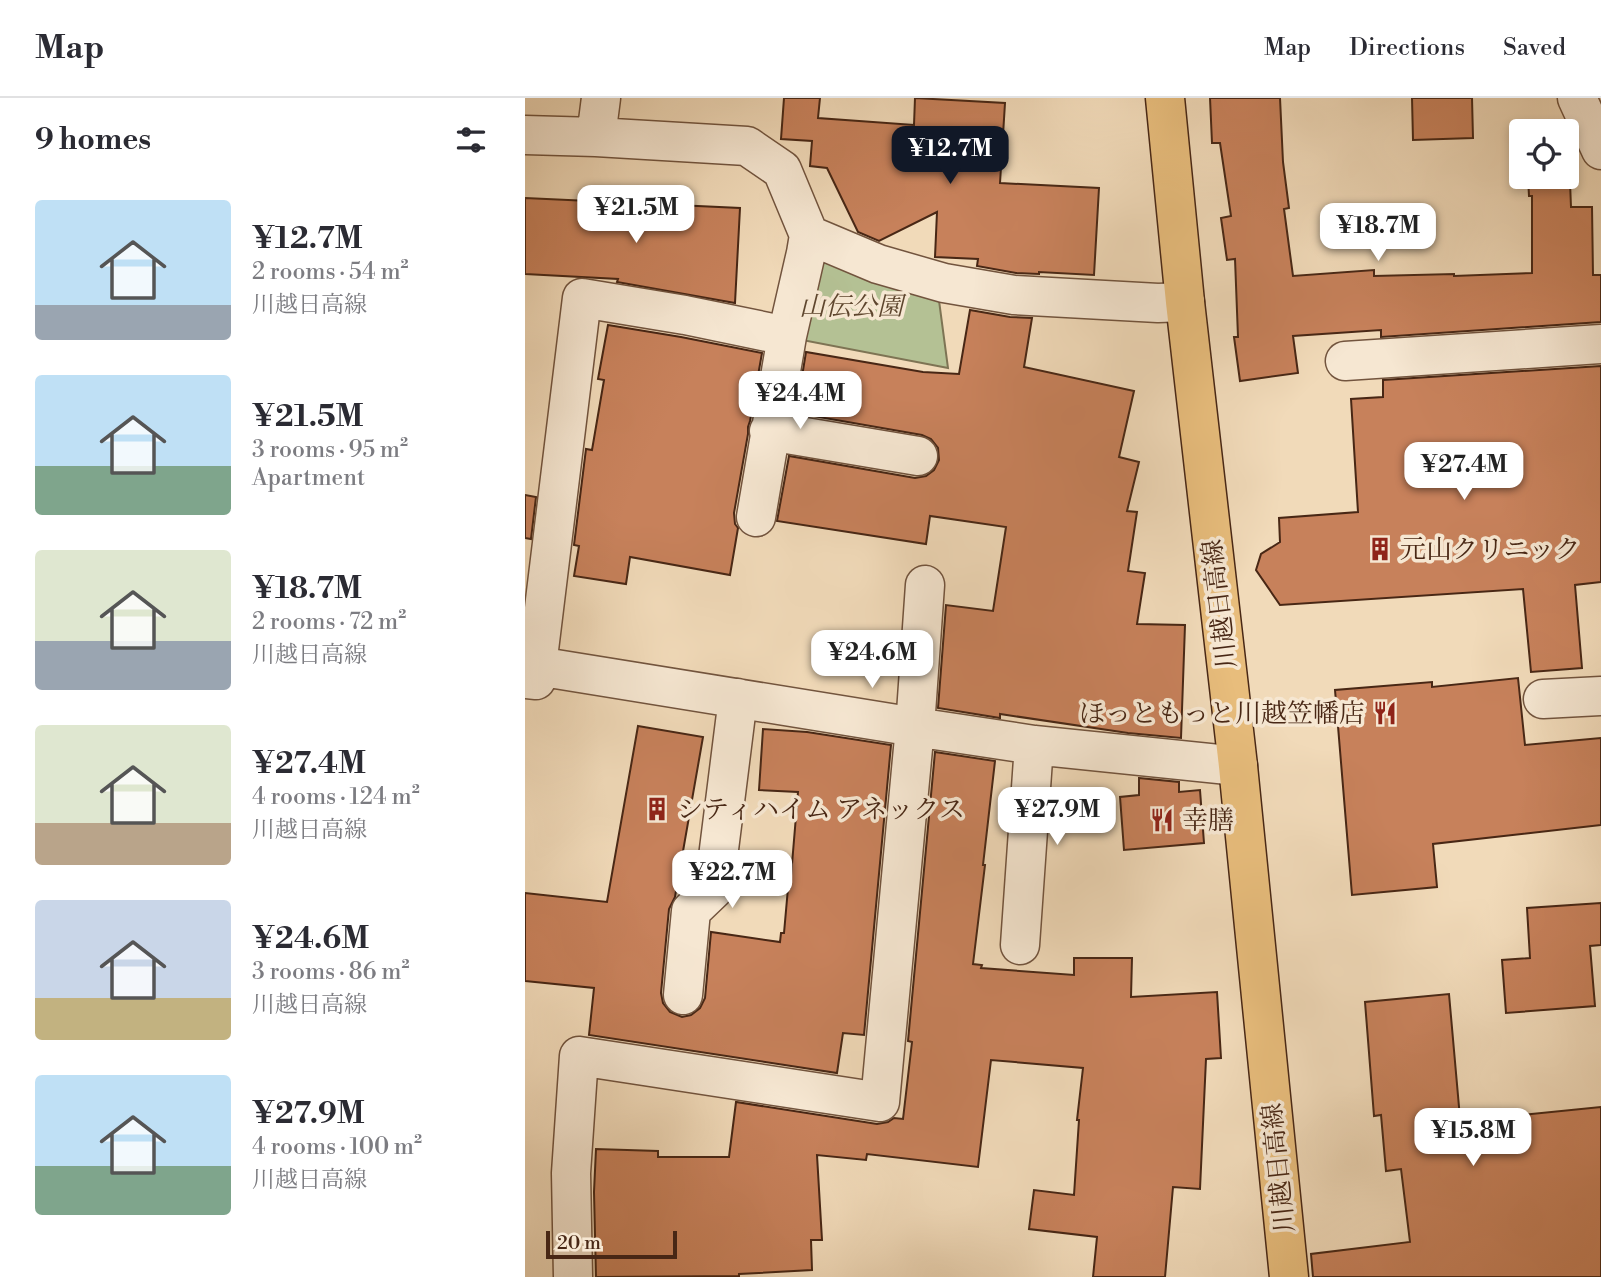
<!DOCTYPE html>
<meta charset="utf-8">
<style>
body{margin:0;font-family:"Libre Bodoni","Noto Serif JP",serif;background:#f2f2f3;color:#2b2b33;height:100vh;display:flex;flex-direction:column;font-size:26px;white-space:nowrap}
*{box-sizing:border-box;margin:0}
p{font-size:23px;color:#7c7c81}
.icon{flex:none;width:38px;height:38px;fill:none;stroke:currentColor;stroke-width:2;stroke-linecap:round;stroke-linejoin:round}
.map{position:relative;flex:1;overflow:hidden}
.drawer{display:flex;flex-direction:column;background:#fff;width:525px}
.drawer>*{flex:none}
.tools{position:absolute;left:984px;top:21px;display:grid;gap:14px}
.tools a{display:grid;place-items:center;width:70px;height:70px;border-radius:7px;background:#fff;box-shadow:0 4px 10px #0003;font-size:35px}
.scale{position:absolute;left:21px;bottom:18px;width:131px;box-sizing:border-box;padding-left:7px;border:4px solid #482715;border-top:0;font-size:19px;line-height:24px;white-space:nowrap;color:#482715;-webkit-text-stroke:5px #f6e7d2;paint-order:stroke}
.price{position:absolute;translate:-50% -60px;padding:0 16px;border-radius:14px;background:#fff;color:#222;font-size:23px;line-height:46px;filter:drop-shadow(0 2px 4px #0008)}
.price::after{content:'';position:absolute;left:50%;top:42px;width:21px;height:16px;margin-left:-10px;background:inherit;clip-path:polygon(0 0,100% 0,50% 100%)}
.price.on{background:#111827;color:#fff}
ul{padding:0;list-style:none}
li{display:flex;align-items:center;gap:21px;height:175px;padding:0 35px}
li span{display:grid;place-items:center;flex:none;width:196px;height:140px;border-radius:7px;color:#555}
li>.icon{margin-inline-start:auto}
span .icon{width:84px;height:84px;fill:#fffc;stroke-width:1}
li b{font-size:30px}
h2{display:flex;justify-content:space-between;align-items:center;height:84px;padding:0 35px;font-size:30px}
header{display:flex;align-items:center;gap:42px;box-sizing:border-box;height:98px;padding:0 35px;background:#fff;border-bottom:2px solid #e1e1e2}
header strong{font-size:33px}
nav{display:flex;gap:38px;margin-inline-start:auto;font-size:24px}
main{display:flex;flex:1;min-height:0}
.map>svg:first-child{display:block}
.green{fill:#b4c194;stroke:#7e7454;stroke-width:2}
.building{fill:#c7815b;stroke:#482715;stroke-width:2}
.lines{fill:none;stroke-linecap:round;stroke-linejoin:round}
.minor-casing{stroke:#72543e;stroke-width:41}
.major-casing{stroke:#482715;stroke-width:41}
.minor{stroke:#f6e7d2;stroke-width:38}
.major{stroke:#e8bd7c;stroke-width:38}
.labels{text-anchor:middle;stroke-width:7;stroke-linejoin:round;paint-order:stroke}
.park-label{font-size:26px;font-style:italic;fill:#5e462e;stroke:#f6e7d2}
.poi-label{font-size:26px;fill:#482715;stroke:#f6e7d2;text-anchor:start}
.street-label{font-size:26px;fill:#482715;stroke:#f6e7d2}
</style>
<header>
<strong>Map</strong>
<nav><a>Map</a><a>Directions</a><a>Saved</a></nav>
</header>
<main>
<section class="drawer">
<h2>9 homes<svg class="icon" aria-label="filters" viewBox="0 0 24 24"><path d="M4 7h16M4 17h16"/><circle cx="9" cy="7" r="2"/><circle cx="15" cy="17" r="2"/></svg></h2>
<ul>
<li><span style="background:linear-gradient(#bfe0f5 75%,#9aa5b1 0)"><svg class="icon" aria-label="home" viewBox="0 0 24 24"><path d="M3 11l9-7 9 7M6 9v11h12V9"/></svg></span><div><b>¥12.7M</b><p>2 rooms · 54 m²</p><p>川越日高線</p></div></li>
<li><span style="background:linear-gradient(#bfe0f5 65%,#7fa58c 0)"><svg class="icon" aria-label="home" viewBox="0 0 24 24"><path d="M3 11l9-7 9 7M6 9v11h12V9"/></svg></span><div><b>¥21.5M</b><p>3 rooms · 95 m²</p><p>Apartment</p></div></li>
<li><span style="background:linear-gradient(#dfe7d0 65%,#9aa5b1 0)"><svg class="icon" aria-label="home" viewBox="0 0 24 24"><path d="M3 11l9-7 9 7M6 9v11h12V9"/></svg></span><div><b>¥18.7M</b><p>2 rooms · 72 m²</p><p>川越日高線</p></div></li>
<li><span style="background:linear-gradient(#dfe7d0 70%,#b9a48a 0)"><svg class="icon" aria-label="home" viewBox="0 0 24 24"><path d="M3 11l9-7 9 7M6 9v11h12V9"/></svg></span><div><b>¥27.4M</b><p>4 rooms · 124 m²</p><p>川越日高線</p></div></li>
<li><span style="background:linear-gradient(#c9d6e8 70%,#c2b280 0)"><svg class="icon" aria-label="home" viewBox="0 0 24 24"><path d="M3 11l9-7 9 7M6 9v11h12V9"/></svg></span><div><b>¥24.6M</b><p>3 rooms · 86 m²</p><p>川越日高線</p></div></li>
<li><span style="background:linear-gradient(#bfe0f5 65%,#7fa58c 0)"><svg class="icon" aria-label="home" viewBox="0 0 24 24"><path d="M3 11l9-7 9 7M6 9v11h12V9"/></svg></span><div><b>¥27.9M</b><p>4 rooms · 100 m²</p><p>川越日高線</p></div></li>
</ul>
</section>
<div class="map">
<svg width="1076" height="1179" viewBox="0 0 1076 1179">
<rect width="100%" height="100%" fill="#f1dab9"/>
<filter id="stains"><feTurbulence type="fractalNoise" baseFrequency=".00286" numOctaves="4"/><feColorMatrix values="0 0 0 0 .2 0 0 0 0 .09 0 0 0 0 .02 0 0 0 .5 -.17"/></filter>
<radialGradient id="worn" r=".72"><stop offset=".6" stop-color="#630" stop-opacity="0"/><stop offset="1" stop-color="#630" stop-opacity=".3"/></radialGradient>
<path class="green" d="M292,152l121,43 10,75 -151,-29z"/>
<path class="building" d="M259,0h36l-2,20 96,7 1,-27 90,5 -5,80 99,5 -5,87 -55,-3v2l-23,-1 -39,-7 1,-7 -43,-2 2,-45 -58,29 -21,-9 -31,-64 -17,-2 2,-25 -31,-2z
M685,0h70l3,64 6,46 -5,1 9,67 81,-6v6l80,-2v2l78,-3v-77h-3l-1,-19h38v-20h3l2,50h21l1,68h8v47l-220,15v-7l-88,6 5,37 -58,8 -6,-44h4l-3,-78 -8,1 -6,-42 10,-2 -11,-73h-8z
M887,0h60l1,40 -60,2z
M0,100l215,10 -5,95 -118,-21 1,-3 -93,-5z
M445,212l40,7 22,1 -8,49 110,24 -15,66 20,5 -12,49 10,1 -9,59 17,2 -8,51 48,1 -4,113 -53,-5 -128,-19v4l-62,-10 8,-103 47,6 13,-84 -76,-11 -4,28 -149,-23 12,-65 126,22 11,-2 8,-6 5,-10 -1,-12 -7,-9 -9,-4 -126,-22 10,-61 117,20 36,2z
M83,227l73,12 81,16 -12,68 -2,6v7l-14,79 1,11 3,4 -8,47 -100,-18 -4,27 -52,-8 5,-30 -5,-1 12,-96 6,1 12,-70 -6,-1z
M1076,268v216l-26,3 7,83 -51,4 -8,-83 -243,16 -24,-35 5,-16 19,-12 -1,-24 79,-6 -7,-113 32,-2v-17z
M0,397l11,2 -5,42 -6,-1z
M993,580l7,67 76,-7v87l-168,19 4,43 -85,8 -17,-205 97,-8v5z
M113,628l65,11 -28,160 -6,12 -8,84 2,10 7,9 12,5 9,-2 9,-7 5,-10 6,-66 69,10 1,-9h3l4,-45h2l8,-96 -39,-2 4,-61 44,3 84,13 -27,290 -21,-2 -6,40 -248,-38 5,-47 -69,-7v-88l82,9z
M410,654l60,9 -12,104h2l-12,99 9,1 -1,3 93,7v-17h58l-1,39 86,-5 4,66 -15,1 -6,130 -27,-2 -8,90h-72l4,-40 -68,-8 5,-39 40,5 5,-75h-2l6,-52 -92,-8 -13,107 -111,-13 -1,6 -49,-5 5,85h-11l1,30 -73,4v2l-143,1 -2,-85 2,-43 62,2v6h71l7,-55 141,22 11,-2 6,-4 9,1 9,-77 -4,-1z
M614,680l40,4v10l21,-2 4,53 -80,7 -4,-53 19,-2z
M1076,805v42l-11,1 5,60 -89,7 -4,-53 28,-2 -3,-50z
M924,896l11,124h4v3l137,-14v170h-288l-2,-23 99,-12 -9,-73 -15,2 -5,-56 -7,1 -9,-114z"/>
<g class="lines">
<g class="minor-casing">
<path id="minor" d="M1052,0l24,52
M0,37l71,2 151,9 35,24 27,65 69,29 66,19 70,12 144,8 27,-1
M71,39l5,-39
M820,263l256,-17
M244,333l149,25
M231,419l31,-181
M12,568l45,-368 103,17 102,21 19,-83 3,-18
M0,581l11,1 1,-14 378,61 119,18 204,21
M1018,601l58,-3
M495,847l14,-200
M158,897l8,-84 23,-22 24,-191
M48,1179l-2,-104 8,-117 301,46 35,-375 10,-142"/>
</g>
<g class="major-casing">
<path id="major" d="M640,0l20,204 53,464 51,511"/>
</g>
<use href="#minor" class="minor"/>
<use href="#major" class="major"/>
</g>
<defs>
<g id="building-bare" transform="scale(1.89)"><path d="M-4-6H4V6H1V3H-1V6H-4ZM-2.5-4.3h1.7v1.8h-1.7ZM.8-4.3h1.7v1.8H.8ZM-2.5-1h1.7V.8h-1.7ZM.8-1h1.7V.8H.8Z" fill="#8f2418" stroke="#f6e7d2" stroke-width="2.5" paint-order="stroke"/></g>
<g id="restaurant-bare" transform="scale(1.89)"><path d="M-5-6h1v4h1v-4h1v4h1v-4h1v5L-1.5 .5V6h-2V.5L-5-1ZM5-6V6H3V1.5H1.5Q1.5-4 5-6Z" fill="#8f2418" stroke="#f6e7d2" stroke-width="2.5" paint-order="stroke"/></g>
</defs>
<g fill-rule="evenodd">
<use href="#building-bare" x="855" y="451"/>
<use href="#restaurant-bare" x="860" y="615"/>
<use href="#building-bare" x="132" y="711"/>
<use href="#restaurant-bare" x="637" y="722"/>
</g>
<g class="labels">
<g class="park-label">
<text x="326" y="217">山伝公園</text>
</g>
<g class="poi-label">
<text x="875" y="460">元山クリニック</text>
<text x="840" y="624" text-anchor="end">ほっともっと川越笠幡店</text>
<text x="152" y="720">シティハイム アネックス</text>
<text x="657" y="731">幸膳</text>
</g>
<g class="street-label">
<text transform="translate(694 506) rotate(-97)" y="9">川越日高線</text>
<text transform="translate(753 1070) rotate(-96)" y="9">川越日高線</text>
</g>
</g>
<rect width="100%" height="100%" filter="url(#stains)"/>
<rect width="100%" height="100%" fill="url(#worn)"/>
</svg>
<div class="tools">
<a><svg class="icon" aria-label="locate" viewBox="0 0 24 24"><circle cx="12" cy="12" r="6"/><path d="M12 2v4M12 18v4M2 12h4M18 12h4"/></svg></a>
</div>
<div class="scale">20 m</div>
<b class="price on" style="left:425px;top:88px">¥12.7M</b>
<b class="price" style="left:111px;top:147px">¥21.5M</b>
<b class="price" style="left:853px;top:165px">¥18.7M</b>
<b class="price" style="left:275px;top:333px">¥24.4M</b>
<b class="price" style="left:939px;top:404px">¥27.4M</b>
<b class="price" style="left:347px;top:592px">¥24.6M</b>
<b class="price" style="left:532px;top:749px">¥27.9M</b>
<b class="price" style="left:207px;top:812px">¥22.7M</b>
<b class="price" style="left:948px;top:1070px">¥15.8M</b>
</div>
</main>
